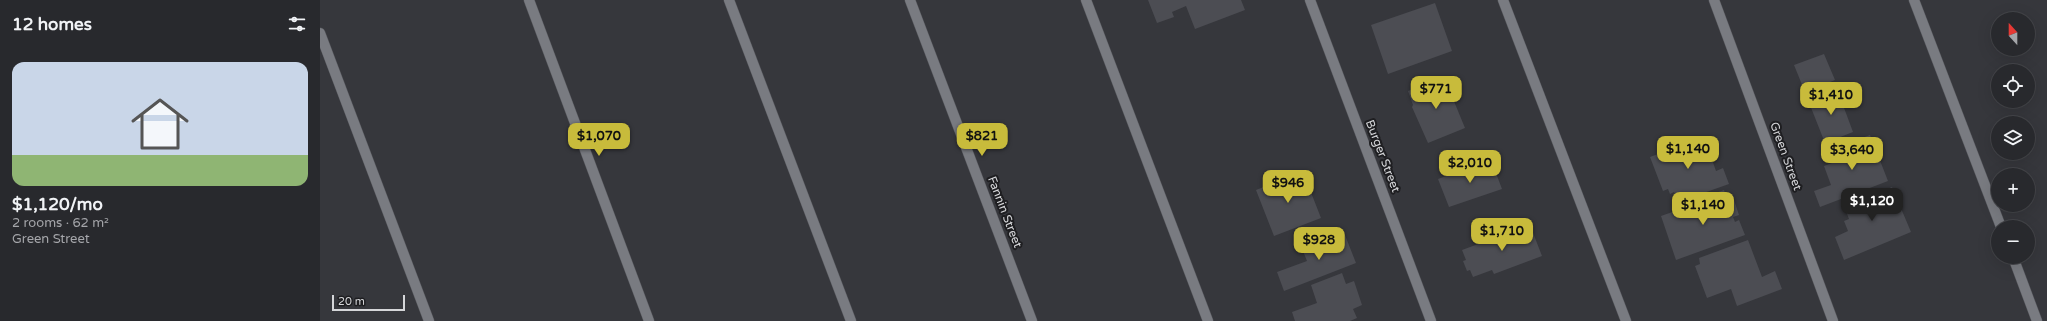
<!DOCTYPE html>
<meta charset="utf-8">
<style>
body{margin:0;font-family:"Varela Round",sans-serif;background:#303135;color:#f1f3f6;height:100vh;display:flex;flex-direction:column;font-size:15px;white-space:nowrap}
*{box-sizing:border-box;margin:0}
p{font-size:13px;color:#a5a6aa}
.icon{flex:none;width:22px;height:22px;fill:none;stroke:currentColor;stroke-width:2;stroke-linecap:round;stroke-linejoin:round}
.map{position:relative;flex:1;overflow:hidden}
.side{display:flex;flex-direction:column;background:#28292d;width:320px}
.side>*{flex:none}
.needle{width:26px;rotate:339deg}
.fabs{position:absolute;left:1671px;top:12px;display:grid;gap:8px}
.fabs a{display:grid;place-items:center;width:44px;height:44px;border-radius:50%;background:#28292d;box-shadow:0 4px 16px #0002,0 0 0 1px #444549;font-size:20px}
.scale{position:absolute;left:12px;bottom:10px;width:73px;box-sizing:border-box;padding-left:4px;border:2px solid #d5d6d9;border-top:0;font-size:11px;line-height:14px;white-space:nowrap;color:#d5d6d9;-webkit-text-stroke:3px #1e1e21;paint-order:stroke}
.price{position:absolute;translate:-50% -34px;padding:0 9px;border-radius:8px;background:#c8bb3b;color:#111;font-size:13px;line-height:26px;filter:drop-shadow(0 1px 2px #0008)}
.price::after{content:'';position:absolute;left:50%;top:24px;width:12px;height:9px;margin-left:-6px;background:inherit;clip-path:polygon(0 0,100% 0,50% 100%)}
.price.active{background:#222;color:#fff}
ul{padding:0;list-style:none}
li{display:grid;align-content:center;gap:8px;height:212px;padding:0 12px}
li+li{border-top:1px solid #444549}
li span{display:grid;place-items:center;height:124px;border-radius:12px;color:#555}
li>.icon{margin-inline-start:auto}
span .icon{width:72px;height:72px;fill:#fffc;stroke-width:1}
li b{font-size:17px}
h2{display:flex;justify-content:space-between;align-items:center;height:48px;padding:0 12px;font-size:17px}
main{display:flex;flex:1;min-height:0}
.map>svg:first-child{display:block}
.building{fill:#4c4d53}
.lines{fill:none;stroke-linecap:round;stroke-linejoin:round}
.minor-casing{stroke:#54555a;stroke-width:11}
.minor{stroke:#797b81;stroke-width:10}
.labels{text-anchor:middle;stroke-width:4;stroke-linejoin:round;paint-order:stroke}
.street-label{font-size:12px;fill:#d5d6d9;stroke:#1e1e21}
</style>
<main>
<section class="side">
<h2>12 homes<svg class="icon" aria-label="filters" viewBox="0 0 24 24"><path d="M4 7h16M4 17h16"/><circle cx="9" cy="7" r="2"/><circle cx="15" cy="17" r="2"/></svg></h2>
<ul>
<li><span style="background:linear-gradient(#c9d6e8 75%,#8fb573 0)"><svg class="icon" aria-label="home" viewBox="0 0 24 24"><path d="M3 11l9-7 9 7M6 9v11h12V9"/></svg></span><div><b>$1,120/mo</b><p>2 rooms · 62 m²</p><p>Green Street</p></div></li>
</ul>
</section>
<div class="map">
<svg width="1727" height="321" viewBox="0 0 1727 321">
<rect width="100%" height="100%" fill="#36373c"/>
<path class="building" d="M828,0h93l4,10 -50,19 -9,-23 -14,6 2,5 -17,6z
M1115,3l17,48 -64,23 -17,-49z
M1504,54l11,26 -30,12 -11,-27z
M1124,77l21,51 -37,15 -16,-36 1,-2 -5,-14z
M1517,89l16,43 -28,11 -17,-43z
M1550,135l18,46 -68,26 -6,-16 17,-6 -7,-19 8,-3 -5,-12z
M1384,137l12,34 7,-3 6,16 -51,18 -4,-10 -4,2 -2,-5 -5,2 -13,-34z
M1171,160l11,29 -53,18 -11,-28z
M983,172l18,46 -47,18 -18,-46z
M1572,187l19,45 -67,28 -9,-23 13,-6 -4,-10 5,-2 -6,-16 32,-14 2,4z
M1404,190l4,12 6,-2 5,15 -6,2 2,5 4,-2 6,15 -69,25 -15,-44 48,-17 -1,-3z
M1210,225l12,31 -48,18 -2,-4 -19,7 -3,-7 -3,1 -4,-10 3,-1 -4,-10z
M1023,230l13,33 -72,28 -7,-19 30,-11 -6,-15z
M1428,240l14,37 13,-6 7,18 -45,17 -6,-17 -24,9 -12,-32 5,-2 -1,-6z
M1022,273l4,11 8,-3 8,24 -9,4 4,9 -7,3h-55l-3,-9 25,-9 -6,-18z"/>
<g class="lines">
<g class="minor-casing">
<path id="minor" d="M209,0l120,321
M409,0l122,321
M590,0l122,321
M766,0l122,321
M990,0l121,321
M1183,0l123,321
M1394,0l119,321
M1594,0l87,227
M0,33l109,288
M1693,257l24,64"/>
</g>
<use href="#minor" class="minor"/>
</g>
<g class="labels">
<g class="street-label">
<text transform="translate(1063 156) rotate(69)" y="4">Burger Street</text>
<text transform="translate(1466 156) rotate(70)" y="4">Green Street</text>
<text transform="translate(685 212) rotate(69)" y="4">Fannin Street</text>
</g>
</g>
</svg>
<div class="fabs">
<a><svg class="needle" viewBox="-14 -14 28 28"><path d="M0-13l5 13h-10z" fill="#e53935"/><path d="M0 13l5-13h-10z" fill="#a5a6aa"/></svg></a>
<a><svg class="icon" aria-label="locate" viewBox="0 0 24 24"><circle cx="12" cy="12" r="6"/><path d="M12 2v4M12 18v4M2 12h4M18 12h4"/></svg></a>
<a><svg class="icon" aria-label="layers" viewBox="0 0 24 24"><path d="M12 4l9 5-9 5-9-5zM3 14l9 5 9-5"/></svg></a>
<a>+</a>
<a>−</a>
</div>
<div class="scale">20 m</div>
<b class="price" style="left:1116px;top:110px">$771</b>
<b class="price" style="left:1511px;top:116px">$1,410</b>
<b class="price" style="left:279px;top:157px">$1,070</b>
<b class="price" style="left:662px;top:157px">$821</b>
<b class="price" style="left:1368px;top:170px">$1,140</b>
<b class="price" style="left:1532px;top:171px">$3,640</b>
<b class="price" style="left:1150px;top:184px">$2,010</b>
<b class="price" style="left:968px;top:204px">$946</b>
<b class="price active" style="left:1552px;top:222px">$1,120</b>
<b class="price" style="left:1383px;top:226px">$1,140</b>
<b class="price" style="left:1182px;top:252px">$1,710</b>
<b class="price" style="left:999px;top:261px">$928</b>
</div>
</main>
